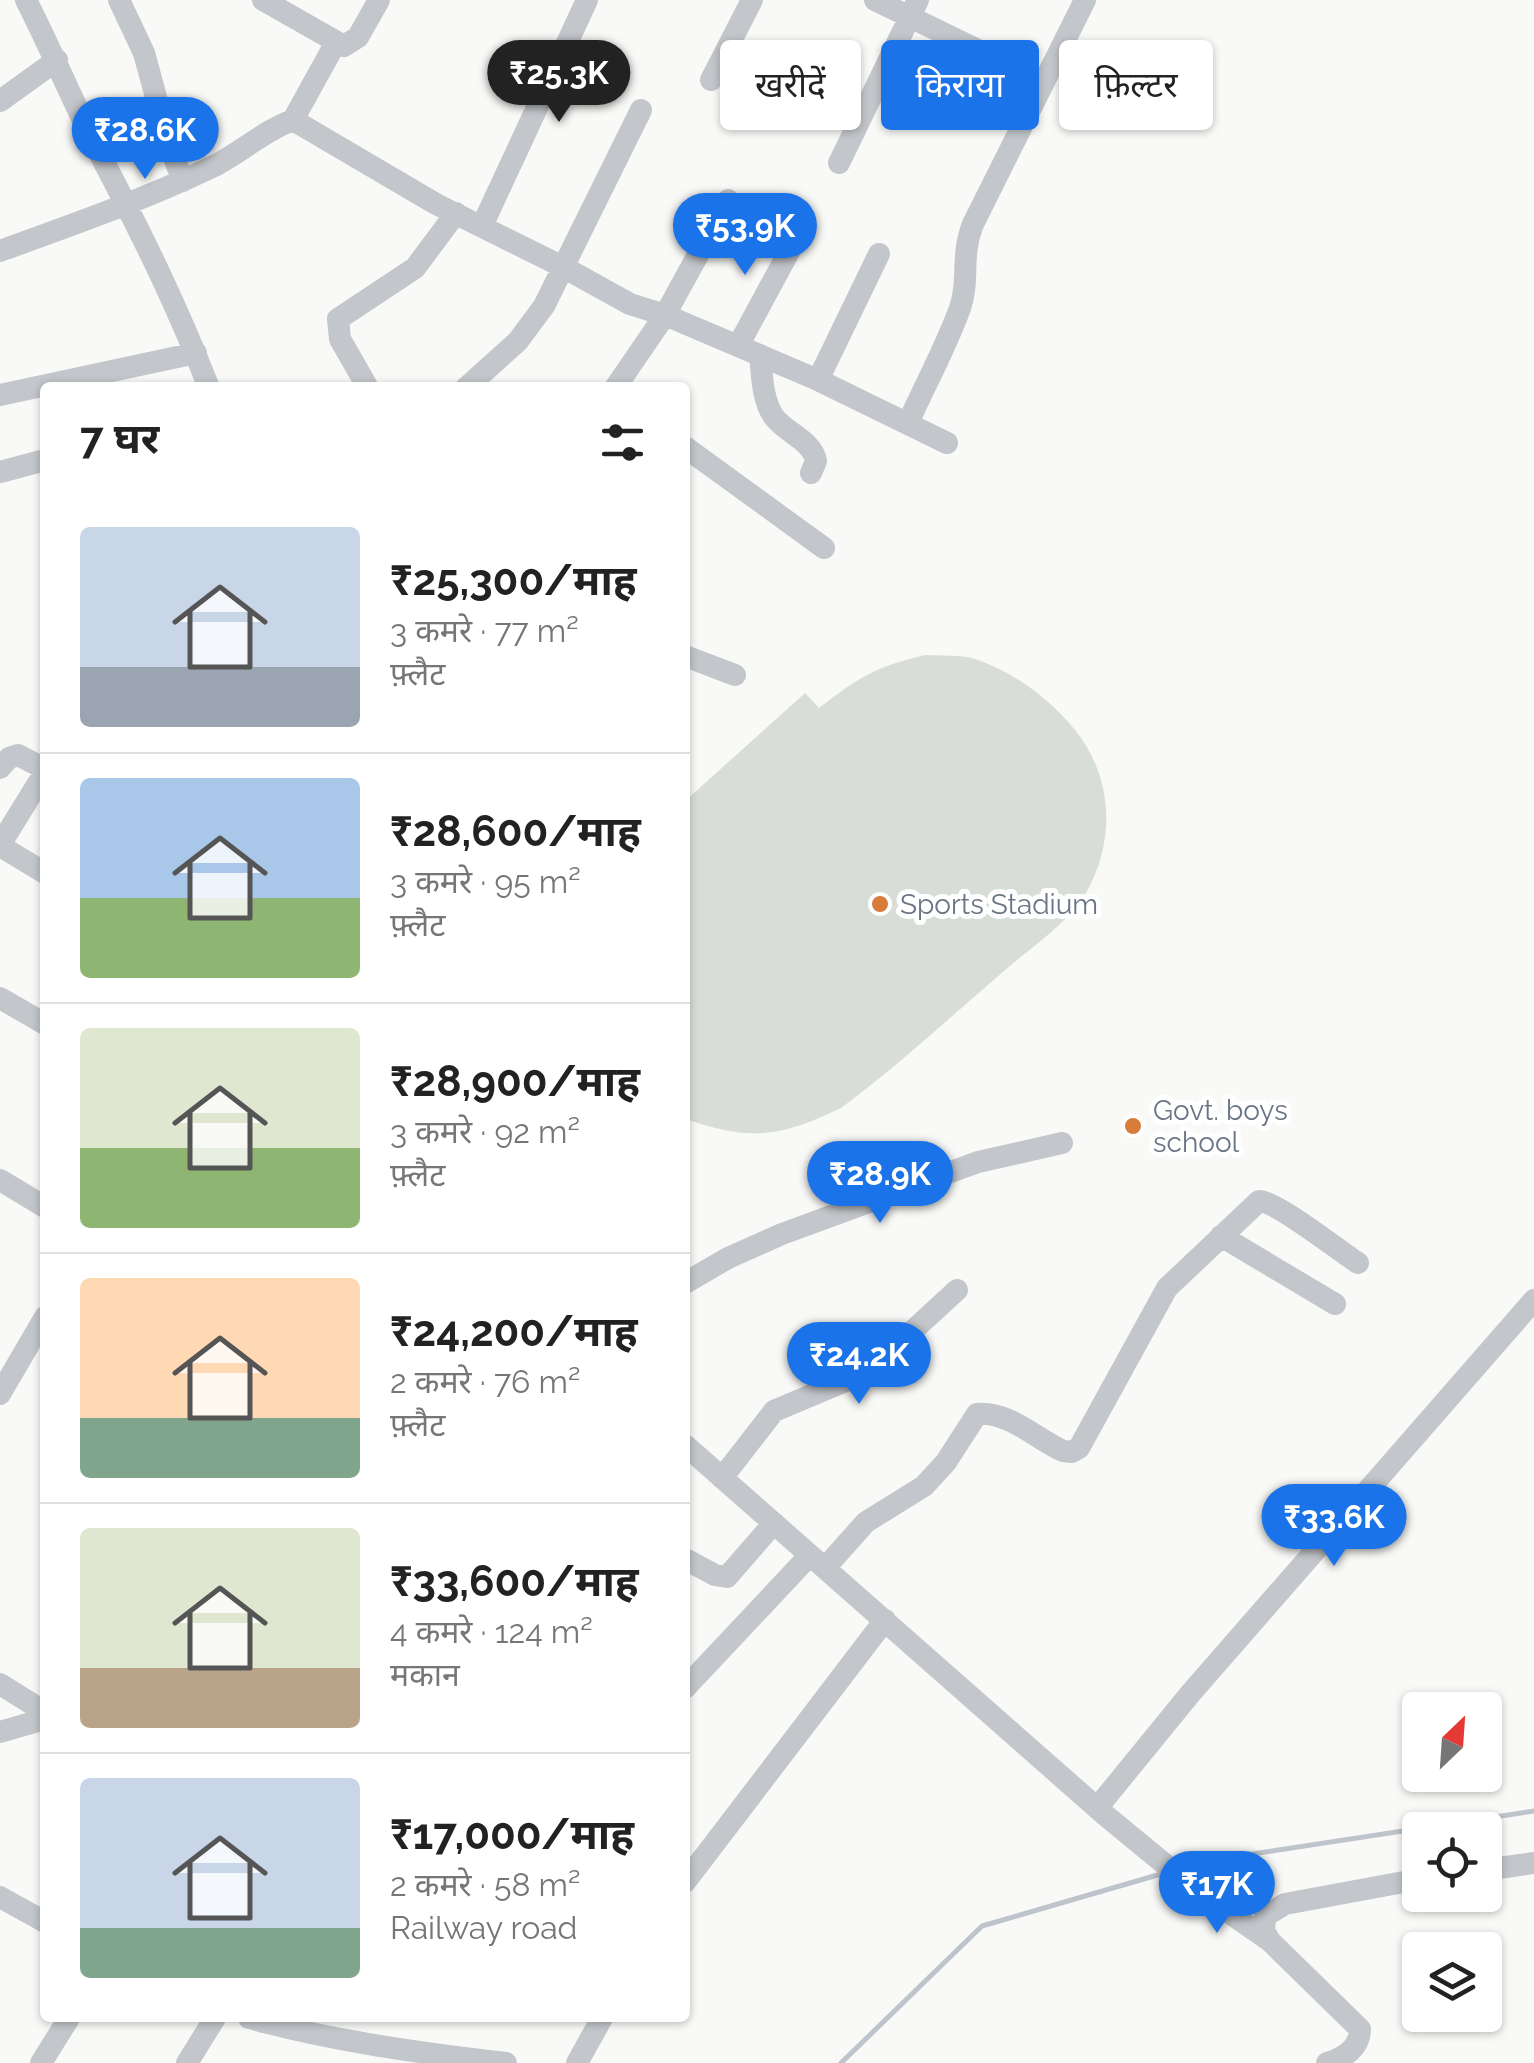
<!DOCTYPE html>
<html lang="hi">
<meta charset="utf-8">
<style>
body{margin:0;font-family:Raleway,"Noto Sans Devanagari",sans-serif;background:#f6f6f6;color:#222;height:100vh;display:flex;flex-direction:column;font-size:38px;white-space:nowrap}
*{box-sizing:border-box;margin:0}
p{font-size:32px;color:#767676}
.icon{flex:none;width:55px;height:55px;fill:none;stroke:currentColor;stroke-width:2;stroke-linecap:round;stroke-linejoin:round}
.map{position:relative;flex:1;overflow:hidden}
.sheet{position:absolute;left:40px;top:382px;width:650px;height:1640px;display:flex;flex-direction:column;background:#fff;border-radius:10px;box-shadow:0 2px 8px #0004}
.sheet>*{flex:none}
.guide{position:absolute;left:720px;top:40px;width:662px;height:90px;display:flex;gap:20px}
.needle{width:65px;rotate:25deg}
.tools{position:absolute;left:1402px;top:1692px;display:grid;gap:20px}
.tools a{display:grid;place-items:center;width:100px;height:100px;border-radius:10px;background:#fff;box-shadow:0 2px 8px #0004;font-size:50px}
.price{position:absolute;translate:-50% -85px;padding:0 22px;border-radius:35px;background:#1a73e8;color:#fff;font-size:32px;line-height:65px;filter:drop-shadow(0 2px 5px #0008)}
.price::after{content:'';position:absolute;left:50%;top:60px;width:30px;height:22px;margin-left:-15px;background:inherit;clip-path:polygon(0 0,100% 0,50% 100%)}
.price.on{background:#222;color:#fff}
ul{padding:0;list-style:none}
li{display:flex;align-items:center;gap:30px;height:250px;padding:0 40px}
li+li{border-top:2px solid #e0e0e0}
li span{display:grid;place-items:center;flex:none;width:280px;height:200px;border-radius:10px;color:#555}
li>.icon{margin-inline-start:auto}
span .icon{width:120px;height:120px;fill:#fffc;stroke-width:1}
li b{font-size:42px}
h2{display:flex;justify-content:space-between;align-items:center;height:120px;padding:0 40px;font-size:42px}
.chip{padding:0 35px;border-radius:10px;background:#fff;box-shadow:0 2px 8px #0004;font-size:35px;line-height:90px}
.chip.on{background:#1a73e8;color:#fff}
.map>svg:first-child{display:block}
.green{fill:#d8ded7}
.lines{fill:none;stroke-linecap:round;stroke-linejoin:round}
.stream{stroke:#bdc4cb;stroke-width:5}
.minor{stroke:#c3c6ca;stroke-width:22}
.poi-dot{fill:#d77c3a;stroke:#fff;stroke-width:4}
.labels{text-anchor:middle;stroke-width:10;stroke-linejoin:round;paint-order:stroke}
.poi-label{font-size:28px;fill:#6b7586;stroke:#fff;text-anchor:start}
</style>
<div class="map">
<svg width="1534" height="2063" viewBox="0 0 1534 2063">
<rect width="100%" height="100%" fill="#f9f9f7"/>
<path class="green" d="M925,655c16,1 37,-1 53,5 37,13 72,39 97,70 38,47 41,110 11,163 -18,31 -56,55 -82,78 -54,46 -106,95 -163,137 -63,30 -90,33 -156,11v-318l120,-108 14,15c40,-31 56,-41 106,-53z"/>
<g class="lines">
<path class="stream" d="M1182,1869l57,-13 295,-45
M841,2063l141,-137 179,-52"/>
<path class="minor" d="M26,0c28,55 51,112 80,166 39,75 72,142 103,222
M119,0l25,53 25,92 14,36
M263,0l81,46 14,-9 21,-37
M875,0l169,82
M711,80l41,-80
M0,101l57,-41
M293,120l42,-76
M839,163l79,-163
M482,226l105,-226
M0,251c72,-26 143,-51 212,-84 27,-13 53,-37 81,-47l143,84 127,63 67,37 35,11 153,65 129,63
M738,346l60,-111
M760,355c2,19 2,45 14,62 12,16 39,24 42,44l-5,12
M818,380l61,-126
M368,388l-28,-49 -2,-20 77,-51 41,-55
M466,388l52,-47 26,-35 97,-196
M615,388l50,-73 63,-115
M0,395l196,-42
M908,423c17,-38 38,-76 52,-115 10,-29 0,-51 13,-84l112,-224
M685,447l139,101
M0,472l45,-12
M685,656l50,19
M0,768l9,-10 9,-3 27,14
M0,845l45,-73
M0,846l45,27
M0,998l45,26
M0,1180l45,27
M1221,1236l114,68
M685,1283l43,-25 54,-24 196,-72 84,-19
M0,1394l45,-77
M685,1445l420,370 90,74 75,52
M722,1478l52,-67 95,-40 88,-81
M685,1559l30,16 12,2 47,-54
M825,1568l41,-46 58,-36 22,-24 31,-48c32,-3 59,25 86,37l9,1 7,-4 88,-160 92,-87c17,0 79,49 99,62
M0,1684l45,28
M685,1688l125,-133
M0,1732l45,-13
M1097,1808l93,-114 344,-394
M1485,1870l49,-7
M685,1882l200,-262
M0,1897l45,25
M249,2018c84,23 170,35 257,45
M41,2063l28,-45
M187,2063l28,-45
M577,2063l25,-45
M1327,2063c17,-5 33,-15 33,-34l-90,-88 -6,-10 1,-15 20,-12 135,-25"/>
</g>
<g class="poi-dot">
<circle cx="880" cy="904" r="10"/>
<circle cx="1133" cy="1126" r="10"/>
</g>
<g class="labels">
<g class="poi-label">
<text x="900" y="914">Sports Stadium</text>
<text x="1153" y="1120">Govt. boys<tspan x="1153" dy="32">school</tspan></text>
</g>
</g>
</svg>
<div class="tools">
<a><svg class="needle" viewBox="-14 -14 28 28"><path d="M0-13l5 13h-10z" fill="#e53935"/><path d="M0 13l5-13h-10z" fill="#767676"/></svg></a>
<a><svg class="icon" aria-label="locate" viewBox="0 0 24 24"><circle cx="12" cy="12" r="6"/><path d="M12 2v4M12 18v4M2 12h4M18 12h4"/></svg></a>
<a><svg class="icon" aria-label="layers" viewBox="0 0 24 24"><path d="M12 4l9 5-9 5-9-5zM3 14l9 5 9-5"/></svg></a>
</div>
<b class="price on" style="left:559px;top:125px">₹25.3K</b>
<b class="price" style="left:145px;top:182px">₹28.6K</b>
<b class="price" style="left:745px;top:278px">₹53.9K</b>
<b class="price" style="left:880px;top:1226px">₹28.9K</b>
<b class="price" style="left:859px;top:1407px">₹24.2K</b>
<b class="price" style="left:1334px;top:1569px">₹33.6K</b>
<b class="price" style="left:1217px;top:1936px">₹17K</b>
<div class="guide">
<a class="chip">खरीदें</a>
<a class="chip on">किराया</a>
<a class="chip">फ़िल्टर</a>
</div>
<section class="sheet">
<h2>7 घर<svg class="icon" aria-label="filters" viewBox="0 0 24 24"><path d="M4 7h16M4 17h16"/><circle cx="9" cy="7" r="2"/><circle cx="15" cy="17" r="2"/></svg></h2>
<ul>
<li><span style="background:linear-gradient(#c9d6e8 70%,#9aa5b1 0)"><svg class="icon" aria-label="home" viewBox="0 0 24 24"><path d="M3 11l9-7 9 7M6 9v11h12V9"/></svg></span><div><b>₹25,300/माह</b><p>3 कमरे · 77 m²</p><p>फ़्लैट</p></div></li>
<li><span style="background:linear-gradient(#a9c7e8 60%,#8fb573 0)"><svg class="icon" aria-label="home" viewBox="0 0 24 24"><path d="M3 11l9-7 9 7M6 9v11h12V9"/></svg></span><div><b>₹28,600/माह</b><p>3 कमरे · 95 m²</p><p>फ़्लैट</p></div></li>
<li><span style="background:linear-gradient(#dfe7d0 60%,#8fb573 0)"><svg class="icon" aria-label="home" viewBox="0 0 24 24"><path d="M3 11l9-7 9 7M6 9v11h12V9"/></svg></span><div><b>₹28,900/माह</b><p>3 कमरे · 92 m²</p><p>फ़्लैट</p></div></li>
<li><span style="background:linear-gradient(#ffd9b3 70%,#7fa58c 0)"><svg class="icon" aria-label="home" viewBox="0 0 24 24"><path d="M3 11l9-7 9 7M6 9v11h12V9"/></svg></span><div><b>₹24,200/माह</b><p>2 कमरे · 76 m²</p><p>फ़्लैट</p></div></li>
<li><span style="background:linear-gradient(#dfe7d0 70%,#b9a48a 0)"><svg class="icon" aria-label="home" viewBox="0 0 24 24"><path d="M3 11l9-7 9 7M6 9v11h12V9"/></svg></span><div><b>₹33,600/माह</b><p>4 कमरे · 124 m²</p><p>मकान</p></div></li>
<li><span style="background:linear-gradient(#c9d6e8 75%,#7fa58c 0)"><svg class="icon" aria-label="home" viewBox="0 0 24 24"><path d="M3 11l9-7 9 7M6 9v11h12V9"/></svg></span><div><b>₹17,000/माह</b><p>2 कमरे · 58 m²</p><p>Railway road</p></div></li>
</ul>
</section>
</div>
